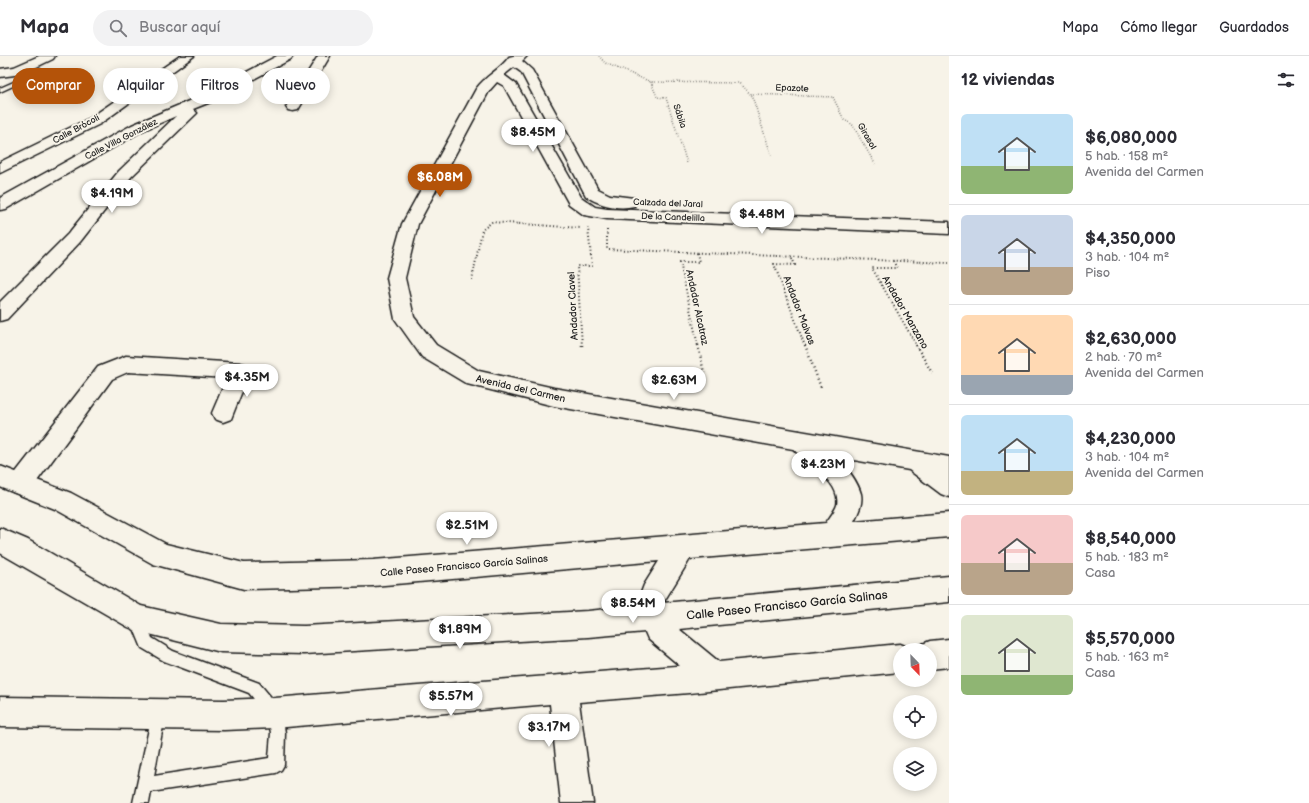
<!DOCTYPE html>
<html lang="es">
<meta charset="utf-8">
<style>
body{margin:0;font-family:"Balsamiq Sans",sans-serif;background:#f2f2f3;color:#2b2b33;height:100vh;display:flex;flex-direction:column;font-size:15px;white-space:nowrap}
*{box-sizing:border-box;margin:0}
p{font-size:13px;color:#7c7c81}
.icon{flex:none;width:22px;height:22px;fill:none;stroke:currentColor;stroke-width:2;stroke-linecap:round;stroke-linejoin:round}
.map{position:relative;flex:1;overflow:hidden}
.panel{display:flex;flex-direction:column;background:#fff;width:360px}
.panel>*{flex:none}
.top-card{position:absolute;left:12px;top:12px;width:380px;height:36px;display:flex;gap:8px}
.needle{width:26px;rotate:157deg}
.controls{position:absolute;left:893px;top:587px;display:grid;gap:8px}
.controls a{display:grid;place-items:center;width:44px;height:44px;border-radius:50%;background:#fff;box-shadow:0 2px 10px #0003;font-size:20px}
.price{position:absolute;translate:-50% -34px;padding:0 9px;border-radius:14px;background:#fff;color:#222;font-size:13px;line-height:26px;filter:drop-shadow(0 1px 2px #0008)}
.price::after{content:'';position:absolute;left:50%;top:24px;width:12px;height:9px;margin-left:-6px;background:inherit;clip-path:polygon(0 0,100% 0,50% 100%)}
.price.current{background:#b45309;color:#fff}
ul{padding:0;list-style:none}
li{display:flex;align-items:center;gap:12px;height:100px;padding:0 12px}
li+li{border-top:1px solid #e1e1e2}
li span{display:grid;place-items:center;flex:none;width:112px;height:80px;border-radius:6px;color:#555}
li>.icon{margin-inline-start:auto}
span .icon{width:48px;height:48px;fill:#fffc;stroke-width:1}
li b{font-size:17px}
h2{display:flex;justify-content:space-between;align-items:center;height:48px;padding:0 12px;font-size:17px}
.chip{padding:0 14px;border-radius:18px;background:#fff;box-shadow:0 2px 10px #0003;font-size:14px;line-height:36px}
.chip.current{background:#b45309;color:#fff}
header{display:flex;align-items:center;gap:24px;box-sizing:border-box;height:56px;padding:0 20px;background:#fff;border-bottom:1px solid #e1e1e2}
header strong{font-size:19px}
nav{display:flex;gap:22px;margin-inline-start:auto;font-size:14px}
.search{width:280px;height:36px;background:#f2f2f3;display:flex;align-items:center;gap:10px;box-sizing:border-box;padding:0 14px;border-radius:22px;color:#7c7c81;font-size:15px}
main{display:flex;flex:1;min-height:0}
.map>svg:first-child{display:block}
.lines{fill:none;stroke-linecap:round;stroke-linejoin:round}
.lane-casing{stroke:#1c1c1c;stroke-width:3}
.street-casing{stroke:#1c1c1c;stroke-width:3}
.secondary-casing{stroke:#1c1c1c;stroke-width:3}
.path-far2{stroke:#1c1c1c;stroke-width:1.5;stroke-dasharray:0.5 2;stroke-linecap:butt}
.path-far1{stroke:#1c1c1c;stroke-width:2;stroke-dasharray:1 2.5;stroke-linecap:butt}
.path{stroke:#1c1c1c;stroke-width:2.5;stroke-dasharray:1 3;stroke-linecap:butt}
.lane{fill:#f7f3e8;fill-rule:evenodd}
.street{fill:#f7f3e8;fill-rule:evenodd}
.secondary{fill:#f7f3e8;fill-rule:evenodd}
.labels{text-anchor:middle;stroke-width:4;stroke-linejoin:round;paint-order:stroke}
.far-street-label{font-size:9px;fill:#1c1c1c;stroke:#f7f3e8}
.street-label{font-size:10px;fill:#1c1c1c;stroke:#f7f3e8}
.near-street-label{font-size:12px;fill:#1c1c1c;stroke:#f7f3e8}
</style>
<header>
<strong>Mapa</strong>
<div class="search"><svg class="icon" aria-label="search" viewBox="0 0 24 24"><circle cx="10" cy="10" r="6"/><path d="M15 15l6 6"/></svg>Buscar aquí</div>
<nav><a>Mapa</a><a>Cómo llegar</a><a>Guardados</a></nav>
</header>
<main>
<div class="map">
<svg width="949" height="747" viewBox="0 0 949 747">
<rect width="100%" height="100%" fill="#f7f3e8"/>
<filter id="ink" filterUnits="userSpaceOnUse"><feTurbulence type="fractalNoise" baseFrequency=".025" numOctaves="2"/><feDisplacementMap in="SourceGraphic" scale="8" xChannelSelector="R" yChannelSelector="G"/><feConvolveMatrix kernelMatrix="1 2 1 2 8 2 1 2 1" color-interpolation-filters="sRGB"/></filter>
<g filter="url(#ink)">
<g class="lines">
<g class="lane-casing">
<path id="lane" d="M34,17l5,1 -39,18v-4z
M137,556l5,2 10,24 21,13 86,32 21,25 2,5 3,20 -1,32 -3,5 -5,3 -125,19 -2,11h-16l20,-93 5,-2 5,2 2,5 -11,61 115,-18 2,-25 -3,-17 -19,-23 -85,-32 -22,-13 -12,-29 2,-5z"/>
</g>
<g class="street-casing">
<path id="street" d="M39,0h16l-2,3 -31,15 -22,3v-8l14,-2z
M180,0h14l-94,68 -100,49v-11l90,-44z
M277,0h16l-2,3 -78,42 -20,8 4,4 -66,64 -51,65 -73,77 -7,2v-19l68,-68 51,-63 57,-55 -34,15 -136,78 -6,1v-12l132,-73 71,-30z
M318,0h12l-32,54 -5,1 -5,-1 -2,-3z
M513,0h14l-5,5 10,9 66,119 12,6 24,3 2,4 -2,4c-16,4 -35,-1 -48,-10l-65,-124 -7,-5 -10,8 12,9 65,113 14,10 12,2 342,13v12l-342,-15 -23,-4 -15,-11 -65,-118 -7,-4 -8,9 -71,133 -13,54 9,39 22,28 43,26 75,17 395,69v40l-8,-3 -32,-24 -355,-64 -87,-22 -45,-27 -27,-38 -8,-41 15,-54 74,-135c9,-13 25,-20 33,-32z
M126,300l114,7 7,2 3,6 -19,48 -8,3 -8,-3 -3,-6 15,-35 -99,-6 -16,7 -83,113 -8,3 -8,-3 -4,-8 4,-8 85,-109z
M949,583v28l-19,2v-19h-12l2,-5 10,-4z
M900,588l10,4 1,2h-11v22l-211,21 -110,9 14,101h-32l-11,-99 -275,24 -51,2 -224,-3v-30l224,3 51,-2 117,-10 297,-23z"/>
</g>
<g class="secondary-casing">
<path id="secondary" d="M799,375c22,8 56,40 62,63 2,10 -3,19 -7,27l95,-8v24l-259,22 -27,44 286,-27v26l-270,27 45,37 4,10 -4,10 -10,4 -10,-4 -56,-47 -3,-7 -57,5 -284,17 -83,-2 -84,-21 -9,-4 -128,-74v-25l28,12 113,66 80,18 83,2 284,-15 48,-5 8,-21 15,-24 -286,25 -129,3 -91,-25 -98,-55 -55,-22v-21l71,27 95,51 78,19 129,-3 453,-37c3,-5 9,-12 11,-18 5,-27 -39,-43 -49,-64l3,-7z"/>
</g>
<path class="path-far2" d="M599,0l6,7 46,19 89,1 12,13 20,61
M651,26l6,15 9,1 21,65
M751,38l82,3 11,23 8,4 23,40"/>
<path class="path-far1" d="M607,174v19l342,14
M697,197l2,9h-19l18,84
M792,202l3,7 -21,-1 31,82
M893,205l4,7h-25l45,78
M472,224l10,-50 10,-8 89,6
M582,290l-5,-80h15l-4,-38"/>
<path class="path" d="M582,289v2
M698,289l8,37
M805,289l16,43
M916,289l16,28"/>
<use href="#lane" class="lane"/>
<use href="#street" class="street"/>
<use href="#secondary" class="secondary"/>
</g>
</g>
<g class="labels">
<g class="far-street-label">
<text transform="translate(792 32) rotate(2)" y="3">Epazote</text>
<text transform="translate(680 60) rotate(72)" y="3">Sábila</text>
<text transform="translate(76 73) rotate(-28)" y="3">Calle Brócoli</text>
<text transform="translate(867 80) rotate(60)" y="3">Girasol</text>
<text transform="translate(121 83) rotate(-27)" y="3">Calle Villa González</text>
<text transform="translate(668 147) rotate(2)" y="3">Calzada del Jaral</text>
<text transform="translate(673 161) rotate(2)" y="3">De la Candelilla</text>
</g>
<g class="street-label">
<text transform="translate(572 250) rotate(-93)" y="4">Andador Clavel</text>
<text transform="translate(698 251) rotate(78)" y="4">Andador Alcatraz</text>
<text transform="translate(800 254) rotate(69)" y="4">Andador Malvas</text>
<text transform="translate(906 256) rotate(60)" y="4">Andador Manzano</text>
<text transform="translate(521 332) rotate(13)" y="4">Avenida del Carmen</text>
<text transform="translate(464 509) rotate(-5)" y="4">Calle Paseo Francisco García Salinas</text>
</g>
<g class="near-street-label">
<text transform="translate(787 549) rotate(-6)" y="4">Calle Paseo Francisco García Salinas</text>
</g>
</g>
</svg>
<div class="controls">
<a><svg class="needle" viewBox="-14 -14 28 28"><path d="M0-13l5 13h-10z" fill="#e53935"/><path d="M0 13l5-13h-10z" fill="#7c7c81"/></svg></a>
<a><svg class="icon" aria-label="locate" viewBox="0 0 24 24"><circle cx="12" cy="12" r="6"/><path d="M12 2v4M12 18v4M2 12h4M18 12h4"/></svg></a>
<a><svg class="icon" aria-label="layers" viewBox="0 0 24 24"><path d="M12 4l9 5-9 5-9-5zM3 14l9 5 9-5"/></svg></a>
</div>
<b class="price" style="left:533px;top:97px">$8.45M</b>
<b class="price current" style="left:440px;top:142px">$6.08M</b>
<b class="price" style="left:112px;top:158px">$4.19M</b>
<b class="price" style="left:762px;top:179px">$4.48M</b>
<b class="price" style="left:247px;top:342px">$4.35M</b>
<b class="price" style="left:674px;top:345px">$2.63M</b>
<b class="price" style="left:823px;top:429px">$4.23M</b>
<b class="price" style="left:467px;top:490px">$2.51M</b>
<b class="price" style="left:633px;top:568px">$8.54M</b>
<b class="price" style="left:460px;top:594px">$1.89M</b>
<b class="price" style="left:451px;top:661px">$5.57M</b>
<b class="price" style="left:549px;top:692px">$3.17M</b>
<div class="top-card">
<a class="chip current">Comprar</a>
<a class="chip">Alquilar</a>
<a class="chip">Filtros</a>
<a class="chip">Nuevo</a>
</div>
</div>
<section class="panel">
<h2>12 viviendas<svg class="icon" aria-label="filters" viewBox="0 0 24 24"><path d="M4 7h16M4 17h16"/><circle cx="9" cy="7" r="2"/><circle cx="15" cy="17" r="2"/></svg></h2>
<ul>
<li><span style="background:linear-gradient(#bfe0f5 65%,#8fb573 0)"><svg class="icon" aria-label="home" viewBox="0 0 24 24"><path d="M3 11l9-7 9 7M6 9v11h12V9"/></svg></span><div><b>$6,080,000</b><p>5 hab. · 158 m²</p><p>Avenida del Carmen</p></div></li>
<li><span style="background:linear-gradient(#c9d6e8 65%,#b9a48a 0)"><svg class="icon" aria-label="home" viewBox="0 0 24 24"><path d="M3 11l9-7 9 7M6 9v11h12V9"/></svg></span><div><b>$4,350,000</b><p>3 hab. · 104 m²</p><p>Piso</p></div></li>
<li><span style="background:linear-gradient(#ffd9b3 75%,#9aa5b1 0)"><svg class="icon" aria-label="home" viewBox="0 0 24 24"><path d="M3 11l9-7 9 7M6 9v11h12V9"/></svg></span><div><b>$2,630,000</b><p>2 hab. · 70 m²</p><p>Avenida del Carmen</p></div></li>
<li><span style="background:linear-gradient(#bfe0f5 70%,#c2b280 0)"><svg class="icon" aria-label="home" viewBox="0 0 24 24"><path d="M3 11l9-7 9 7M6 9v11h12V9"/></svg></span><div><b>$4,230,000</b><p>3 hab. · 104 m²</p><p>Avenida del Carmen</p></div></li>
<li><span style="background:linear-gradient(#f6c9c9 60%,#b9a48a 0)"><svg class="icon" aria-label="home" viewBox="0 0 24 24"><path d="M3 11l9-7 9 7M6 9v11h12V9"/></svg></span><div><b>$8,540,000</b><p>5 hab. · 183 m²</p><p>Casa</p></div></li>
<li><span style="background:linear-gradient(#dfe7d0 75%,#8fb573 0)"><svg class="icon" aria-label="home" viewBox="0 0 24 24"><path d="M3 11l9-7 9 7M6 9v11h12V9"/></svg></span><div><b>$5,570,000</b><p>5 hab. · 163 m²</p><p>Casa</p></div></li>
</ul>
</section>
</main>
